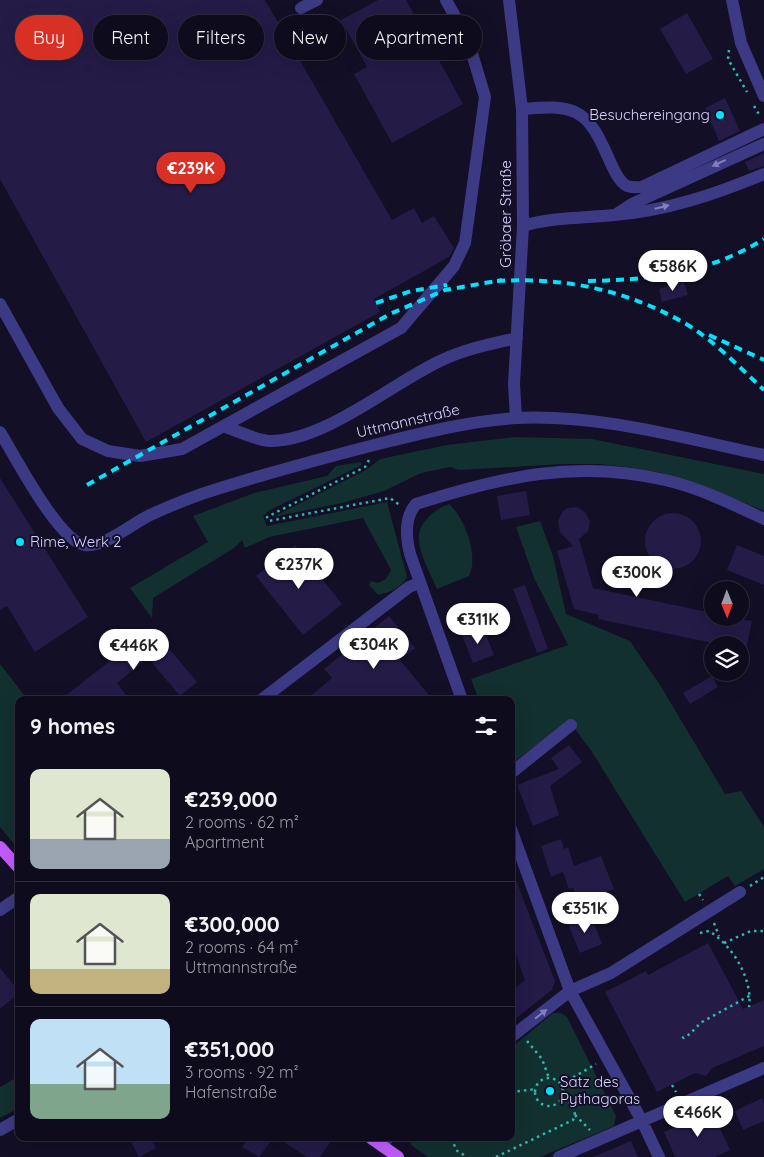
<!DOCTYPE html>
<meta charset="utf-8">
<style>
body{margin:0;font-family:Quicksand,sans-serif;background:#1c1929;color:#f1f3f6;height:100vh;display:flex;flex-direction:column;font-size:19px;white-space:nowrap}
*{box-sizing:border-box;margin:0}
p{font-size:16px;color:#9b9ba3}
.icon{flex:none;width:28px;height:28px;fill:none;stroke:currentColor;stroke-width:2;stroke-linecap:round;stroke-linejoin:round}
.map{position:relative;flex:1;overflow:hidden}
.panel{position:absolute;left:15px;top:696px;width:500px;height:445px;display:flex;flex-direction:column;background:#0e0b1c;border-radius:10px;box-shadow:0 5px 20px #0002,0 0 0 1px #2e2b3b}
.panel>*{flex:none}
.top-card{position:absolute;left:15px;top:15px;width:500px;height:45px;display:flex;gap:10px}
.needle{width:32px;rotate:179deg}
.fabs{position:absolute;left:704px;top:581px;display:grid;gap:10px}
.fabs a{display:grid;place-items:center;width:45px;height:45px;border-radius:50%;background:#0e0b1c;box-shadow:0 5px 20px #0002,0 0 0 1px #2e2b3b;font-size:25px}
.price{position:absolute;translate:-50% -42px;padding:0 11px;border-radius:18px;background:#fff;color:#222;font-size:16px;line-height:32px;filter:drop-shadow(0 1px 2px #0008)}
.price::after{content:'';position:absolute;left:50%;top:30px;width:15px;height:11px;margin-left:-8px;background:inherit;clip-path:polygon(0 0,100% 0,50% 100%)}
.price.active{background:#d93025;color:#fff}
ul{padding:0;list-style:none}
li{display:flex;align-items:center;gap:15px;height:125px;padding:0 15px}
li+li{border-top:1px solid #2e2b3b}
li span{display:grid;place-items:center;flex:none;width:140px;height:100px;border-radius:10px;color:#555}
li>.icon{margin-inline-start:auto}
span .icon{width:60px;height:60px;fill:#fffc;stroke-width:1}
li b{font-size:21px}
h2{display:flex;justify-content:space-between;align-items:center;height:60px;padding:0 15px;font-size:21px}
.tag{padding:0 18px;border-radius:22px;background:#0e0b1c;box-shadow:0 5px 20px #0002,0 0 0 1px #2e2b3b;font-size:18px;line-height:45px}
.tag.active{background:#d93025;color:#fff}
.map>svg:first-child{display:block}
.green{fill:#12302f}
.building{fill:#241b47}
.lines{fill:none;stroke-linecap:round;stroke-linejoin:round}
.path{stroke:#2fb8b0;stroke-width:2.5;stroke-dasharray:2.5 4;stroke-linecap:butt}
.minor{stroke:#3d3a85;stroke-width:12}
.major{stroke:#c25bff;stroke-width:12}
.rail{stroke:#00e5ff;stroke-width:4;stroke-dasharray:8 6;stroke-linecap:butt}
.oneway{fill:#837fbc}
.poi-dot{fill:#00e5ff;stroke:#130f26;stroke-width:2}
.labels{text-anchor:middle;stroke-width:4;stroke-linejoin:round;paint-order:stroke}
.poi-label{font-size:15px;fill:#d9d4ff;stroke:#130f26;text-anchor:start}
.street-label{font-size:15px;fill:#d9d4ff;stroke:#130f26}
</style>
<div class="map">
<svg width="764" height="1157" viewBox="0 0 764 1157">
<rect width="100%" height="100%" fill="#130f26"/>
<path class="green" d="M515,437l77,2 172,35v37l-45,-19 -57,-19 -34,-6 -29,-3h-36l-104,6 -9,-3 -29,6 -37,18 -42,12 -69,14 93,-47 14,-11 67,-14z
M361,462l1,3 -92,45 -7,6 4,10 120,-24 20,75c-6,11 -16,15 -29,18l-9,-10 2,-4 7,2 8,-4 5,-9 -28,-52 -94,19 -24,11 -3,-8 -8,8 -81,50 -1,20 -22,-30 78,-46 -15,-26 61,-23 73,-17 9,-10z
M449,504c16,14 30,52 20,72l-32,13c-6,-14 -17,-33 -18,-48 -3,-17 16,-32 30,-37z
M540,521l13,35 13,58 64,27 30,44 65,109 16,-3 23,36v42l-29,17 -7,-10 -43,26 -93,-150 -23,-31 -58,43v-64h-32l-8,-21 97,-34 -34,-67 -18,-51z
M0,664l28,36h-9v150l-19,-23z
M553,1013h8l6,4 49,99 -2,10 -74,31h-112l-17,-12 -2,-7h102v-90z
M19,1076v32l-19,10v-31z"/>
<path class="building" d="M0,0h265l127,220 22,-12 8,15 12,-7 20,32 -5,9 -75,42 6,13 -234,130 -146,-263z
M378,0h28l57,104 -71,39 -38,-69 13,-7 -26,-47z
M687,13l26,46 -27,15 -26,-45z
M725,98l15,33 -21,10 -14,-33z
M764,153v13l-15,5 -4,-9z
M684,282l4,13 -26,7 -3,-13z
M0,478l88,139 -53,35 -28,-46 -7,4z
M526,491l4,24 -29,5 -4,-24z
M578,507l8,6 4,9 -2,9 -9,8 14,49 119,25v5h22l18,3 -5,24h-25l-124,-26 1,-4 -25,-6 -17,-58 16,-5 -13,-14 -2,-11 5,-10 4,-3z
M645 541a28 28 0 1 1 56 0a28 28 0 1 1-56 0Z
M295,545l47,59 -39,31 -47,-59z
M737,545l27,11v29l-37,-15z
M525,585l23,64 -11,4 -24,-64z
M389,616l26,32 -15,12 33,40h-127l26,-22 -8,-9z
M483,627l11,28 -21,8 -11,-28z
M152,628l45,54 -17,14 -32,-38 -31,25 13,17h-70z
M712,676l6,11 -28,17 -7,-11z
M569,745l13,17 -32,24 9,29 -26,11 -16,-41 42,-16 -8,-11z
M561,839l3,10 4,-2 6,19 27,-10 13,33 -35,13 -6,-14 -4,1 -6,-17 -12,5 -10,-31z
M512,870l43,111 -3,9 -41,32v-30l14,-12 -10,-28 -4,1z
M591,915l11,29 -22,9 -12,-29z
M708,943l35,66 21,-9v46l-52,22 -6,8 -11,-3 -38,19 -52,-100 41,-21 2,4z
M0,968l19,23v2l-19,16z
M762,1098l2,6v17l-21,9 -8,-19z
M712,1111l18,39 -15,7h-40l-11,-25z
M129,1138h21l6,10 -17,9z
M248,1138h25l-14,19 -17,-10z
M278,1138h55l-13,19h-13z
M631,1141l7,16h-45z"/>
<g class="lines">
<path class="path" d="M729,50l-1,9 19,33
M754,106l6,10
M369,460l-4,7 -98,50 2,4 121,-23 11,8
M750,886l14,-9
M699,894l4,6
M714,923l5,13
M700,933l9,-2c24,15 44,48 40,76
M724,943l27,-12h13
M682,1037l2,1c8,-5 11,-10 18,-16l49,-27
M527,1041l15,18 7,19
M535 1092a14 14 0 1 1 28 0a14 14 0 1 1-28 0Z
M562,1084l34,-20
M672,1085l4,7
M511,1092l25,-3
M575,1115l15,15
M452,1138l4,12 11,7
M496,1157l77,-37 2,-5 -2,-10 -11,-8"/>
<path class="minor" d="M509,0l13,109 1,117 -9,158 2,34
M732,0l9,43 23,53
M301,8l16,-8
M522,109c17,-1 37,-4 53,3 29,13 34,65 52,74 5,2 10,1 15,1l122,-58
M618,213l14,-9 132,-60
M523,226c30,-9 60,-8 91,-11 52,-4 102,-21 150,-41
M0,304l58,104 24,31 26,12 32,5 42,-7 219,-121 53,-62 11,-23 20,-146 -17,-57 -22,-40
M223,426c12,4 35,15 47,15 55,0 121,-57 170,-80 25,-12 51,-17 77,-23
M0,432c15,24 59,110 85,113 19,3 48,-22 65,-30 22,-10 44,-19 67,-26 55,-17 110,-32 165,-46 44,-11 88,-22 134,-25 85,-4 166,20 248,37
M261,700l148,-113 10,-4
M462,700l-52,-146c-4,-17 -6,-36 6,-50 85,-27 160,-45 249,-24 35,8 67,24 99,39
M511,773l60,-48
M511,829l59,162 72,130 17,36
M0,910l19,-13
M511,1037l59,-46 41,-18 129,-81
M0,1130l19,-11
M381,1145l7,-7
M559,1157l205,-89"/>
<path class="major" d="M0,847l19,21
M371,1138l27,19"/>
<path class="rail" d="M497,281c65,-4 125,8 182,39 32,17 59,46 85,70
M588,281c62,-1 122,-8 176,-42
M376,303l35,-12 36,-6
M709,335l55,25
M87,485l303,-171 55,-24 57,-10"/>
</g>
<defs><path id="oneway-solid" d="M-6-.8H1V-3.2L6.5 0L1 3.2V.8H-6Z" transform="scale(1.25)"/></defs>
<g class="oneway">
<use href="#oneway-solid" transform="translate(719 163) rotate(155)"/>
<use href="#oneway-solid" transform="translate(662 207) rotate(-14)"/>
<use href="#oneway-solid" transform="translate(541 1014) rotate(-38)"/>
</g>
<g class="poi-dot">
<circle cx="720" cy="115" r="5"/>
<circle cx="20" cy="542" r="5"/>
<circle cx="550" cy="1091" r="5"/>
</g>
<g class="labels">
<g class="poi-label">
<text x="710" y="120" text-anchor="end">Besuchereingang</text>
<text x="30" y="547">Rime, Werk 2</text>
<text x="560" y="1087">Satz des<tspan x="560" dy="17">Pythagoras</tspan></text>
</g>
<g class="street-label">
<text transform="translate(506 214) rotate(-90)" y="5">Gröbaer Straße</text>
<text transform="translate(408 421) rotate(-13)" y="5">Uttmannstraße</text>
</g>
</g>
</svg>
<div class="fabs">
<a><svg class="needle" viewBox="-14 -14 28 28"><path d="M0-13l5 13h-10z" fill="#e53935"/><path d="M0 13l5-13h-10z" fill="#9b9ba3"/></svg></a>
<a><svg class="icon" aria-label="layers" viewBox="0 0 24 24"><path d="M12 4l9 5-9 5-9-5zM3 14l9 5 9-5"/></svg></a>
</div>
<b class="price active" style="left:191px;top:194px">€239K</b>
<b class="price" style="left:673px;top:292px">€586K</b>
<b class="price" style="left:299px;top:590px">€237K</b>
<b class="price" style="left:637px;top:598px">€300K</b>
<b class="price" style="left:478px;top:645px">€311K</b>
<b class="price" style="left:374px;top:670px">€304K</b>
<b class="price" style="left:134px;top:671px">€446K</b>
<b class="price" style="left:585px;top:934px">€351K</b>
<b class="price" style="left:698px;top:1138px">€466K</b>
<div class="top-card">
<a class="tag active">Buy</a>
<a class="tag">Rent</a>
<a class="tag">Filters</a>
<a class="tag">New</a>
<a class="tag">Apartment</a>
</div>
<section class="panel">
<h2>9 homes<svg class="icon" aria-label="filters" viewBox="0 0 24 24"><path d="M4 7h16M4 17h16"/><circle cx="9" cy="7" r="2"/><circle cx="15" cy="17" r="2"/></svg></h2>
<ul>
<li><span style="background:linear-gradient(#dfe7d0 70%,#9aa5b1 0)"><svg class="icon" aria-label="home" viewBox="0 0 24 24"><path d="M3 11l9-7 9 7M6 9v11h12V9"/></svg></span><div><b>€239,000</b><p>2 rooms · 62 m²</p><p>Apartment</p></div></li>
<li><span style="background:linear-gradient(#dfe7d0 75%,#c2b280 0)"><svg class="icon" aria-label="home" viewBox="0 0 24 24"><path d="M3 11l9-7 9 7M6 9v11h12V9"/></svg></span><div><b>€300,000</b><p>2 rooms · 64 m²</p><p>Uttmannstraße</p></div></li>
<li><span style="background:linear-gradient(#bfe0f5 65%,#7fa58c 0)"><svg class="icon" aria-label="home" viewBox="0 0 24 24"><path d="M3 11l9-7 9 7M6 9v11h12V9"/></svg></span><div><b>€351,000</b><p>3 rooms · 92 m²</p><p>Hafenstraße</p></div></li>
</ul>
</section>
</div>
